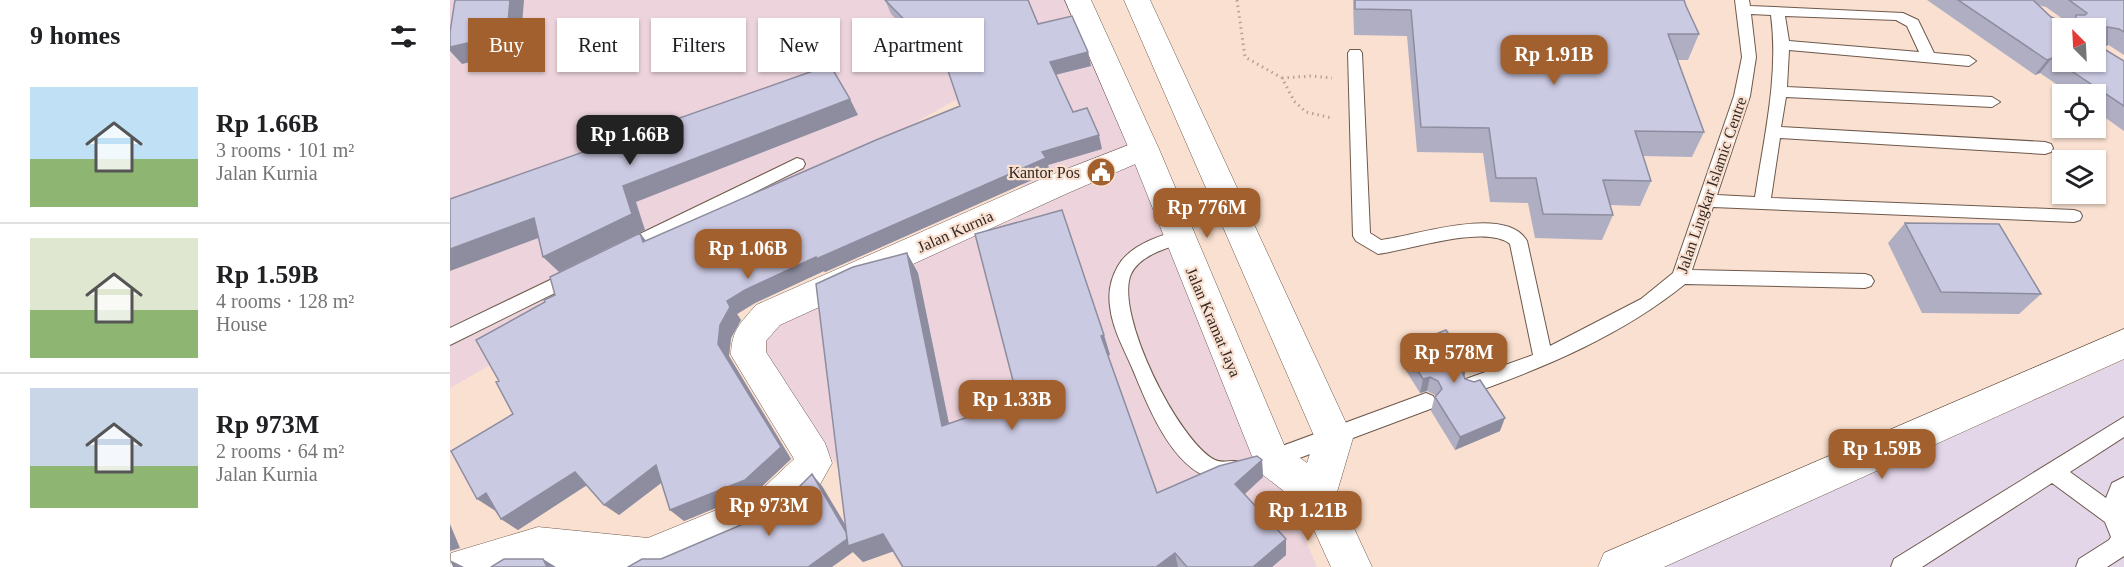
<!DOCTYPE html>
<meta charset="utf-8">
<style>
body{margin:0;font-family:"Times New Roman",serif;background:#f6f6f6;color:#202124;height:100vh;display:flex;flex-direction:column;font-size:22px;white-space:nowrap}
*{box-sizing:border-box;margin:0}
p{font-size:20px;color:#757577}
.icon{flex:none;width:33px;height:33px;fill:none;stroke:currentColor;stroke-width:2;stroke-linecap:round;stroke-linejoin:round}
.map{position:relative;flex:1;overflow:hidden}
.drawer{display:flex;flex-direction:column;background:#fff;width:450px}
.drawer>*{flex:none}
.banner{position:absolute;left:18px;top:18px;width:570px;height:54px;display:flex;gap:12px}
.needle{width:39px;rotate:336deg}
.controls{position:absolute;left:1602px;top:18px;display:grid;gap:12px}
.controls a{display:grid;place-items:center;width:54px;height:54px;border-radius:0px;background:#fff;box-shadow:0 2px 4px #0004;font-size:30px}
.price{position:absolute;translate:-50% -51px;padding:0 14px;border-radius:12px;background:#a2602e;color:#fff;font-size:20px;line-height:39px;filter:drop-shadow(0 2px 3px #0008)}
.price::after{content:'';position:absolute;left:50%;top:36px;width:18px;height:14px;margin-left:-9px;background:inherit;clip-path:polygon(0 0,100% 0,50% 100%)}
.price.on{background:#222;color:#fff}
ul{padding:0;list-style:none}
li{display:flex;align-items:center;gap:18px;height:150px;padding:0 30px}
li+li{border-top:2px solid #e0e0e0}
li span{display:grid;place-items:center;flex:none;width:168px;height:120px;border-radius:0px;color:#555}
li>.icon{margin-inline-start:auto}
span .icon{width:72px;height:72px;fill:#fffc;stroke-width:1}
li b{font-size:26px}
h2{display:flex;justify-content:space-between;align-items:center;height:72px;padding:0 30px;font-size:26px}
.pill{padding:0 21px;border-radius:0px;background:#fff;box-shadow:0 2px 4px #0004;font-size:21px;line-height:54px}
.pill.on{background:#a2602e;color:#fff}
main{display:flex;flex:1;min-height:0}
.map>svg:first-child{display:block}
.commercial{fill:#edd4dc}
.medical{fill:#e4d6e9}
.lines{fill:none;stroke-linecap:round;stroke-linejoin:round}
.service-casing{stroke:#6e594c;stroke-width:2}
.minor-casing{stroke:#6e594c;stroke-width:1}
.tertiary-casing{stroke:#6e594c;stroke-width:1}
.path{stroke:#b7a396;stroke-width:3;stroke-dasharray:1.5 4;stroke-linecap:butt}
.service{fill:#fff;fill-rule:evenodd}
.minor{fill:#fff;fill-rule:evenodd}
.tertiary{fill:#fff;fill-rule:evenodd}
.wall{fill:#afaec3;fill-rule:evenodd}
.shaded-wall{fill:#8e8d9f}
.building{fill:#cbcae3;stroke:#8e8d9f;stroke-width:1.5;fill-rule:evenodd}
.labels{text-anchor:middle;stroke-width:4.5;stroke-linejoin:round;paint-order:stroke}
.poi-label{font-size:16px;fill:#332924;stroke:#f9e0d0;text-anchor:end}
.street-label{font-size:16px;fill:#332924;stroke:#f9e0d0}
</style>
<main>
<section class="drawer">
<h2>9 homes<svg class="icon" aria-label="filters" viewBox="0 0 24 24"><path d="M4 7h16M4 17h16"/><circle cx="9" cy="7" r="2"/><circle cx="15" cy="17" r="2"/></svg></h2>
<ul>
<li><span style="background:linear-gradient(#bfe0f5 60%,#8fb573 0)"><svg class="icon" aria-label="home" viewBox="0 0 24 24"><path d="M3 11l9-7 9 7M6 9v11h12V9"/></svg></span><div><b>Rp 1.66B</b><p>3 rooms · 101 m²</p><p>Jalan Kurnia</p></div></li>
<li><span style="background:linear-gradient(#dfe7d0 60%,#8fb573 0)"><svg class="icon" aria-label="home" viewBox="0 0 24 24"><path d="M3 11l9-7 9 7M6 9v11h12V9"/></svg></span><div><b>Rp 1.59B</b><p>4 rooms · 128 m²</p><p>House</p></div></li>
<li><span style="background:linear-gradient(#c9d6e8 65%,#8fb573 0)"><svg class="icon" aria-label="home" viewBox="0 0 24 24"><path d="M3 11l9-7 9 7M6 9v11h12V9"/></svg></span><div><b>Rp 973M</b><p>2 rooms · 64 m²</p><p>Jalan Kurnia</p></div></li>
</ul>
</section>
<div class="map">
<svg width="1674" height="567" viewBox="0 0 1674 567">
<rect width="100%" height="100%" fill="#f9e0d0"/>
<path class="commercial" d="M0,0h624l243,567h-416l-154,-244 282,-130 -74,-93 -505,288z"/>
<path class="medical" d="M1674,360v207h-462z"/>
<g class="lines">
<g class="service-casing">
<path id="service" d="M1285,0h14l1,6 153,7 15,7 16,33 35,3 7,5 -7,5 -180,-16 -2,37 205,10 8,5 -8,5 -206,-10 -5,30 264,15 6,2 2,4 -2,4 -6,2 -265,-16 -9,60 303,12 6,2 2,4 -2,4 -6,2 -361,-15 -21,63 173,4 6,2 3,5 -3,5 -6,2 -180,-4c-63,51 -139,83 -215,110l-7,-2 -3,-6 3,-6 70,-25 -23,-111c-24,-20 -101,6 -132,10l-22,-13 -3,-5 -5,-183 2,-3h10l2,3 8,180 11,7c34,-4 125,-36 146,1l23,105 91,-47 32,-26 61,-177 8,-39zM1301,14l20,1c8,61 -7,122 -16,182l-38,-2 33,-99 6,-39zM1335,16l111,4 11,6 12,26 -130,-11z
M347,158l6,2 2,4 -2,4 -174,87 -6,2 -6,-2 -3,-5 3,-5z
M729,230l6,2 3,5 -3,5c-18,6 -45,13 -54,32 -17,39 47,167 84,186 8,4 17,-1 26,2l3,7 -3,7c-58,22 -91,-65 -108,-106 -9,-21 -21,-42 -23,-64 -2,-14 1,-28 8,-40 12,-21 39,-29 61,-36z
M125,268l6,2 3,5 -3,5 -131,65v-17z
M976,393l7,3 3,6 -3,6 -163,61 -7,-2 -3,-7 3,-7z
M1674,417v20l-54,35 36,26 6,-15 12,-6v79l-17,11h-31l3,-8 30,-19 2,-3 -6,-15 -53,-39 -130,84h-31l3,-8z"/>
</g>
<g class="minor-casing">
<path id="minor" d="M694,139l10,3 5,7 -5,7 -86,37 -288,132 -14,16v11l59,91 7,20 -14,25 -32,31 -112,48h-224l1,-14 87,-26 110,11 110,-45 36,-34 -63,-104c1,-26 9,-31 25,-50l290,-128z
M1674,329v30l-460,208h-66l6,-14z"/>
</g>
<g class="tertiary-casing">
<path id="tertiary" d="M615,0h26l68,149 126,298 22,16 8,-25 -191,-438h26l203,438 -16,54 35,75h-41l-28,-61 -45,-35 -129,-322z"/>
</g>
<path class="path" d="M787,0l8,57 37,21 12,23 12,11 26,6
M832,78l29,-2 21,2"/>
<use href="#service" class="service"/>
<use href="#minor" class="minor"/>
<use href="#tertiary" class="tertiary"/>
</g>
<path class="wall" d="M435,0l153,24 50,28 3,14 -35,9 17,37 29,37 -54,16 2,7 -225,100 -1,-1 -69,32 -18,11 4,6 -10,18 -2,18 62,103 -34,32 -73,30 -14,-11 -9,-27 -42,32 -32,-30 -69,45 -17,-11 -7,-9 19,-96 -14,-33 46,-79 10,-7 91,-54 314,-135 -14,-42 -5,2 -50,-52z
M903,0h331l2,6 13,28 -11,26h-11l27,72 -12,25 -49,-1 8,25 -11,25 -30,-1 3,10 -11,25 -67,-2 -7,-35 -38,-1 -7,-49 -66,-1 -10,-116 -53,-1z
M1477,0h197v55l-17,-11 -3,4 20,13v70l-28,-20v-17h-25l-31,-21 -5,2zM1588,5l8,2 24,17 -19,-7z
M1455,223l136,71 -22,20 -97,-1 -34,-70z
M457,253l11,20 31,150 69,-23 86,-65 6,20h-2l49,138 105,-33 1,17 -18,17 41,61 -14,12h-369l-9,-16 -31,11 -10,-10 -192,7 115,-49 46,-24 23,38z
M953,347l61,30 36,54 -45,19 -24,-39 4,-16 -8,-4 -7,2 -20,-32z"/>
<path class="shaded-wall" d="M60,0h14l-4,50 -58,14 -12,-13v-4z
M491,50l5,14 -5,2 -5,-14z
M638,52l3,14 -37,9 -4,-13z
M1602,58l-12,15 -5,2 12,-15z
M400,99l8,16 -222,87 9,28 -86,42 -16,-15 80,-71z
M649,135l3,14 -54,16 2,7 -225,100 -1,-1 -69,32 -18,11 4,6 -10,18 -2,18 62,103 -34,32 -73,30 -14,-11 48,-166 2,-19 7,-24 18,-11 297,-138z
M84,218l15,16 -99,37v-22z
M190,233l11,14 -8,-5z
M457,253l11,20 35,171 -11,-18z
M654,335l6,20 -4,1 -5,-20z
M1018,363l-4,14 -2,-6z
M980,377l-3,14 -7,2 3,-14z
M1055,418l-5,13 -45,19 5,-13z
M812,460l1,17 -26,24 -2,-17z
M206,465l13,12 -50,38 -15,-10z
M125,472l15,11 -72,47 -17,-11z
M362,474l10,12 34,57 27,-9 14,16 -34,12 -10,-10 -21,15h-24z
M36,493l17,11 -9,6 -17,-11z
M0,524l10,24 -10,3z
M836,539v16l-14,12h-19z
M725,553l3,14h-22z
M93,559l13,8h-9z
M0,560l14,7h-11z"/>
<path class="building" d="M5,0h55l-3,34 -57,13v-15z
M435,0h143l10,24 34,-8 16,36 -38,10 23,50 14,-4 12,27 -57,17 4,6 -230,101v-2l-71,33 -18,11 3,6 -10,18 -2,19 63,103 -36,33 -75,30 -14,-45 -52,40 -29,-33 -74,47 -15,-26 -9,6 -26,-48 62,-37 -17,-32 3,-1 -23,-41 69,-38 -1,-2 11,-5 -5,-18 90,-44 3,9 233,-102 84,-34 -19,-56 -5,2z
M905,0h329l2,6 13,28h-31l36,98 -69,-1 16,50 -48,-1 10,35 -70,-1 -7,-36h-40l-7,-50 -68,-1 -10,-117 -56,-1z
M1508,0h75l18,17 23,9 2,-2v-9h9l2,-2 -18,-13h55v32l-5,-3 -12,-2v18l-4,1 1,3 20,12v45l-72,-48 -5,2zM1612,28h34v34h-34z
M380,65l20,34 -227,87 9,28 -89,43 -9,-39 -84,31v-50z
M612,210l42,125 -3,1 56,157 62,-27 38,-10 5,4 -27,24 51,55 -33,28h-66l-12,-14 -19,14h-253l-20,-33 -35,12 -32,-262 37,-17 54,-14 35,173 76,-26 -43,-166z
M1455,223l94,1 42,70 -100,-2z
M996,330l22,33 -6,8 3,8 9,3 6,-2 25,38 -45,19 -25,-40 7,-8 -4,-8 -8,-4 -7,2 -20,-32z
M362,474l34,58 1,7 -39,28h-180l14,-8h19l115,-49z
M54,559h39l4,8h-56z"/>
<defs>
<g id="civic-disc" transform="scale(1.5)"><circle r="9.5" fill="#a2602e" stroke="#f9e0d0"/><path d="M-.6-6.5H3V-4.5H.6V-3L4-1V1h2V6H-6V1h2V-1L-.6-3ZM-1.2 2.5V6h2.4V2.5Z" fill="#fff"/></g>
</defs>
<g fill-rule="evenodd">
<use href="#civic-disc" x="651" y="172"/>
</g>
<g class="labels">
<g class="poi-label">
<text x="630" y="178">Kantor Pos</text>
</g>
<g class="street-label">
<text transform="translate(1261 185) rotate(-71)" y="6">Jalan Lingkar Islamic Centre</text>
<text transform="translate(505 231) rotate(-24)" y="6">Jalan Kurnia</text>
<text transform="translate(764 322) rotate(67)" y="6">Jalan Kramat Jaya</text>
</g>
</g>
</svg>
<div class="controls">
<a><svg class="needle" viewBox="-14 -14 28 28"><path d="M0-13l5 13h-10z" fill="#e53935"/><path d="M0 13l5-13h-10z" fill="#757577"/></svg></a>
<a><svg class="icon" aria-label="locate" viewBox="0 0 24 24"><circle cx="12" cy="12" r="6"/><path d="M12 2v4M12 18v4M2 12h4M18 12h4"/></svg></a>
<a><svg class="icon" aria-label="layers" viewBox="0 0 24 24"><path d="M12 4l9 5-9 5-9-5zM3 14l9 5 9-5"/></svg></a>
</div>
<b class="price" style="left:1104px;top:86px">Rp 1.91B</b>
<b class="price on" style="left:180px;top:166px">Rp 1.66B</b>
<b class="price" style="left:757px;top:239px">Rp 776M</b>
<b class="price" style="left:298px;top:280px">Rp 1.06B</b>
<b class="price" style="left:1004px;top:384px">Rp 578M</b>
<b class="price" style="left:562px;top:431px">Rp 1.33B</b>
<b class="price" style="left:1432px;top:480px">Rp 1.59B</b>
<b class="price" style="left:319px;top:537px">Rp 973M</b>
<b class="price" style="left:858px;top:542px">Rp 1.21B</b>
<div class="banner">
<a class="pill on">Buy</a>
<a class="pill">Rent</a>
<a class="pill">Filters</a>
<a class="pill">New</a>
<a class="pill">Apartment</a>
</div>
</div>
</main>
